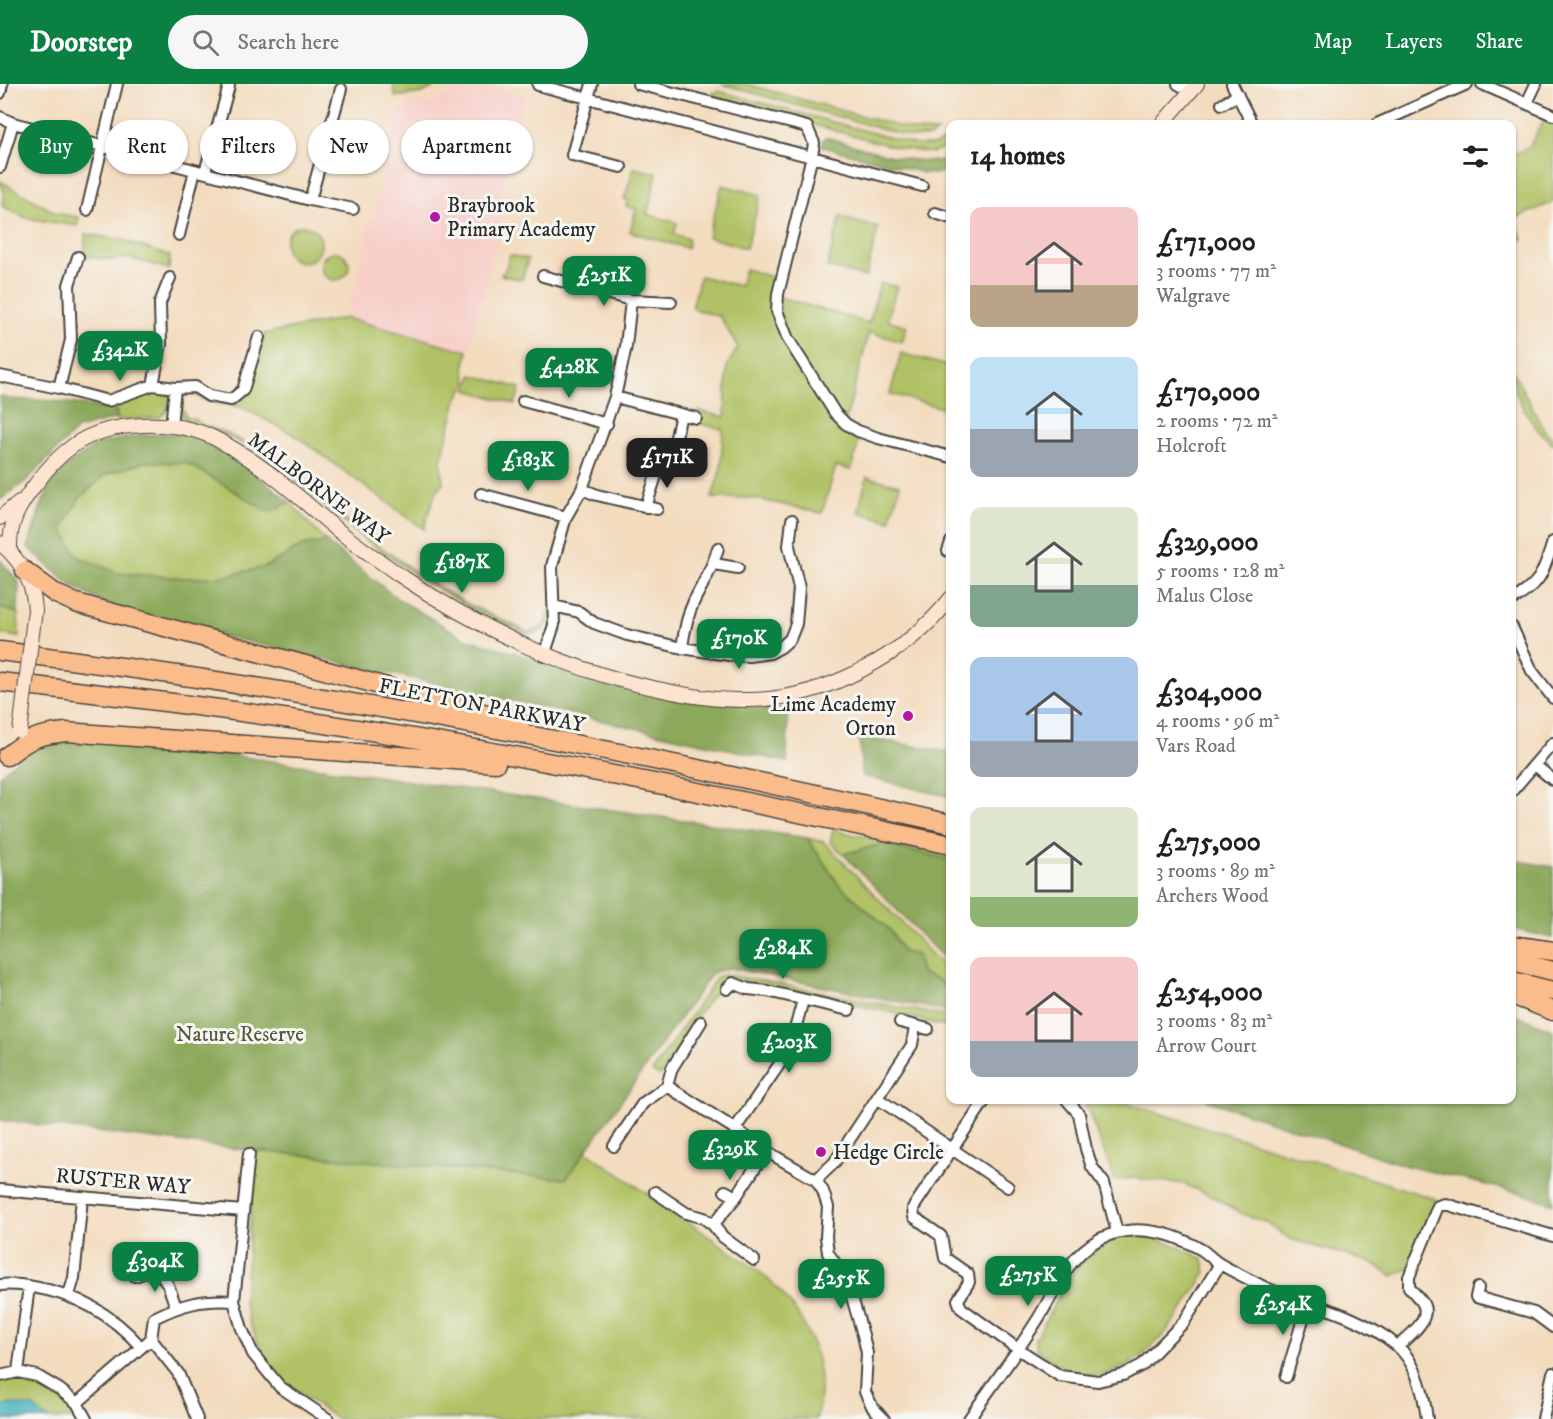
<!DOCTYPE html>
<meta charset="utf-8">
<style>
body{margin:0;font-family:"IM FELL DW Pica",serif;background:#f6f6f6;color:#202124;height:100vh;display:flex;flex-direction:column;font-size:22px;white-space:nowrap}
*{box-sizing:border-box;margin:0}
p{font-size:20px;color:#757577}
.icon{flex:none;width:33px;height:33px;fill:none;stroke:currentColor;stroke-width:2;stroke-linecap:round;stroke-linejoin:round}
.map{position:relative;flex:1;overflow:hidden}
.panel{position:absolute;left:946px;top:36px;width:570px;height:984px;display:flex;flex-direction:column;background:#fff;border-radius:12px;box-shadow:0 2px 4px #0004}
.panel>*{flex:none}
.top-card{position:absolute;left:18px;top:36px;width:570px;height:54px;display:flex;gap:12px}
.price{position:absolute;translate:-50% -51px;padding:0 14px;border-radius:12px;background:#0b8043;color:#fff;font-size:20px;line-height:39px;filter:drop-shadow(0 2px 3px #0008)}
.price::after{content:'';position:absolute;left:50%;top:36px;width:18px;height:14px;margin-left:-9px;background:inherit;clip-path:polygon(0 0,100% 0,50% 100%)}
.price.active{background:#222;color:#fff}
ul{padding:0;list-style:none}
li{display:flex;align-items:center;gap:18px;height:150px;padding:0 24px}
li span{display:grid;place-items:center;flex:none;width:168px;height:120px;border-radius:12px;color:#555}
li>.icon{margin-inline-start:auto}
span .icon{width:72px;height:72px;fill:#fffc;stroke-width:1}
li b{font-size:26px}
h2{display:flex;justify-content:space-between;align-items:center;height:72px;padding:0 24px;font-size:26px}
.pill{padding:0 21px;border-radius:27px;background:#fff;box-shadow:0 2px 4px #0004;font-size:21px;line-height:54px}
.pill.active{background:#0b8043;color:#fff}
header{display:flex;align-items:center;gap:36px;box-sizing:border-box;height:84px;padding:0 30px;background:#0b8043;color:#fff}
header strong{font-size:28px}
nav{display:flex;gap:33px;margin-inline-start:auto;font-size:21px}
.search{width:420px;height:54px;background:#f6f6f6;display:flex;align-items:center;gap:15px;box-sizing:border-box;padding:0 21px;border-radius:33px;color:#757577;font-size:22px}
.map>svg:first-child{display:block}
.built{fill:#f7d0ca}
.green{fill:#b0c265;stroke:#6e7648;stroke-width:1.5}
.forest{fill:#8ca85a;stroke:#5c6a42;stroke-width:1.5}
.water{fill:#42b1bc;stroke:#366e74;stroke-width:1.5}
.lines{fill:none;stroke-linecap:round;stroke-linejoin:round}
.street-casing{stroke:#494541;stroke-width:14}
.secondary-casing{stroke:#494541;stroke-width:16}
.highway-casing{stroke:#494541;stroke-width:21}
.street{stroke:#fff;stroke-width:10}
.secondary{stroke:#fde4d1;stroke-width:14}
.highway{stroke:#fabc8b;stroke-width:18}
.secondary-bridge-casing{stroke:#494541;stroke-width:16;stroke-linecap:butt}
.secondary-bridge{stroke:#fde4d1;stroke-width:14}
.poi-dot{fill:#b5179e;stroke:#f6f6f2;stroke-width:2}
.labels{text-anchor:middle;stroke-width:6;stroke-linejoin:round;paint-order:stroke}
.poi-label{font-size:21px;fill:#2b2b2b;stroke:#f6f6f2;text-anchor:start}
.street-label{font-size:21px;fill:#2b2b2b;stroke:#f6f6f2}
.park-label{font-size:21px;fill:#53583c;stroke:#f6f6f2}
</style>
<header>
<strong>Doorstep</strong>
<div class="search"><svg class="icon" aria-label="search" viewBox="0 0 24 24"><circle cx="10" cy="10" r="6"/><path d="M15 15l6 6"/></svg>Search here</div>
<nav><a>Map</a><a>Layers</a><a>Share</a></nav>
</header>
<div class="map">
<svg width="1553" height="1335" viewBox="0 0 1553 1335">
<rect width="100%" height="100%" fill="#f6f6f2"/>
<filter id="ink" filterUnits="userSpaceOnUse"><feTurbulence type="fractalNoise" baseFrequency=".0167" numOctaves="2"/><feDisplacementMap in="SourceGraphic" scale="12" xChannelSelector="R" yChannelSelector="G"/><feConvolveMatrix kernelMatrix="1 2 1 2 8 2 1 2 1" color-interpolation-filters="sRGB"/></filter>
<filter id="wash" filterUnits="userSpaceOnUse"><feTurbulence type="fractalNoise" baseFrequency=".008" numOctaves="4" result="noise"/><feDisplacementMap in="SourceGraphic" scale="24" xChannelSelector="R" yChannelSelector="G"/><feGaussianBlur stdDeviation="1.35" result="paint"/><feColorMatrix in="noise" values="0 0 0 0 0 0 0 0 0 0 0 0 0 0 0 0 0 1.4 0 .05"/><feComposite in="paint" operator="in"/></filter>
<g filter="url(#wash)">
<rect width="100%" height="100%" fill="#f3dbbd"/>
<path class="built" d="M471,0h10l45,11 -15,54 1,7 -12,40 1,29 -33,126 -122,-33 53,-210 35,-7 26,-14 8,4z"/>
<path class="green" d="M393,0h46l-16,9 -28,4z
M721,0h25l170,47 21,1 -7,5h-19z
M719,7l198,54h17l17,-7v7l-19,8 -33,-5 -184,-50 -3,-5z
M1544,36l9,4v78l-39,17 9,20 -11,4v-88l17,-8z
M634,84l23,5 -10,41 30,9 -3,11 15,5 -2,9 -57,-16 6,-23 -10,-3 2,-6 -4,-1z
M0,97l56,32 23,4 -2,9 -51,-8 -24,-12 2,-14z
M722,101l39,10 -15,53 -38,-11z
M840,133l38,11 -12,49 -39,-10z
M285 160a18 18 0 1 1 36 0a18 18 0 1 1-36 0Z
M85,150l34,5 51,17 -1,13 -41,-11 -16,2 -27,-4z
M321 182a14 14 0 1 1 28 0a14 14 0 1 1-28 0Z
M510,171l18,4 -6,21 -21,-5 4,-5z
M745,185l35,10 -4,17 93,27 11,-40 17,4 -10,33 20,6 -5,16 -33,-10 -26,99 16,9 -8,30 -15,-4 -14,47 -70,-15h-40l9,-31 2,-38 -27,-6 2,-12 27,6 2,-51 11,-19 -18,-30 -28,-9 8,-32 40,10z
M346,234l122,33 -4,17 3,14 -10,17 -16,62 2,23 -9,12 -10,33 -131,-95 -52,-27 -35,-6 -15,-9 -9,4v12l5,10 9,1 4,5 26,9 28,15 30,21 73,61 69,49 40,24 62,29c14,-3 20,-8 21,-22v13l-6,7 -8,4h-9l-60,-28 -44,-27 -54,-37 -87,-72 -28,-21 -28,-14 -38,-13 -10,-13 2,-15c14,-4 16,-2 28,6l39,-8 18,-58z
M901,269l50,14 -1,43 -60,-16z
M1512,286l33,61 8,7v6c-20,-14 -41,-50 -41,-74z
M472,291l48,13 -5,16 -48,-14z
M163,305c13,7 6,22 -4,29l-42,2 -1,-14z
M144,378l43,1 82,49 21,-10 36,40 -24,4 -37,21 -45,10 -34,1 -68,-5 -40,-16 -16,-28 17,-30 26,-24z
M867,393l33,8 -10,36 -32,-9z
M0,524l18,5 1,24 -19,-3z
M833,746l118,26v4l-68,-16 -40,10 -13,-12z
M807,754l17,4 127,132v17l-13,-11 -17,-7 -18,-21 -13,-22 -51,-45z
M726,890l225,43v11l-61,-16 -162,-34c-28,28 -47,65 -68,98l-8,-4 65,-95z
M1084,1016h33l319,99 -28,70 -15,7 -24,-14 -79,-23 -23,-16 -27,-10 -24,-15 -32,-14 -50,-6 -19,2z
M255,1067l311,28 20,-28 174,121c44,38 71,88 56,147h-479c-17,-12 -34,-23 -50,-35 -24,-20 -36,-53 -43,-82z
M1128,1151c27,0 51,11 75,24l3,13c-26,45 -73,121 -136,99 -12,-4 -22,-13 -32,-20l-3,-12c28,-45 36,-88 93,-104z
M16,1295c26,2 52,16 64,40h-80v-38z"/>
<path class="forest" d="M826,53c38,11 86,30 125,22v8l-15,7 -12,-1 -101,-26v-6z
M0,312l9,3 44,2 62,8 2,9 -40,11 -51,52 -26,19z
M180,349l38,11 72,58 -21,10 -82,-49 -43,-1 -39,13 -26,24 -17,30 16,28 40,16 68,5 34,-1 45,-10 37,-21 24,-4 72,57 66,39 210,61 114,10 -1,53 -641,-143 -44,-17 -35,-19 -39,-36 12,-38 14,-34 44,-31 43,-9z
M0,476l19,22 -1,31 -18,-5z
M98,652l709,102 32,47 51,45 13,22 14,3 4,18 17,7 13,11v21l-221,-44 -18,5 -146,206 -320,-29 -246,-30v-345l31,-27 23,-10z
M859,653l92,15v45l-89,-21z
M883,760l68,16v106l-108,-112z
M1512,776l41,7v71l-41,-9z
M1512,930l41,16v174l-32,-11 -114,-27 -201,-66h306z"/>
<path class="water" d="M11,1320l22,3 15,12h-48v-12z"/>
</g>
<g filter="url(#ink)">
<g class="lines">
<g class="street-casing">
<path id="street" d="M592,0l-20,71 49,12
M638,0l169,43 7,16 -2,13 -34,138 -1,17 11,28 47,74 11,11 12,7 20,7 73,19
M1178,0l12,7
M1232,0l20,40
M1482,0l71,31
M538,1l384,101
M0,9l2,-9
M1527,19l9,-19
M1222,20l16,-9
M0,33l13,6 297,77 43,9
M1377,40l90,-40
M0,83l13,-44
M205,88l24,-86
M310,116l31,-111
M87,126l30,-126
M935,129l16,5
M179,151l16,-65
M543,192l88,24 40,2
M0,292l59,12 49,13 45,-16 22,3 20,-1 14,9 22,4 12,-10 16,-53
M153,301l8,-41 -1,-41 10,-25
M59,304l12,-48 -2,-55 9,-28
M615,313l81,21
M523,317l84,23
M171,342l4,-38
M671,376l10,-46
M582,405l15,6 60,14
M481,410l85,23
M646,423l14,-44
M948,467l3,-9
M714,480l24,4
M1512,516c29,-16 31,-27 41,-58
M554,522l25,6 15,11 33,12 55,13 47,7 20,1 21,-3 11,-6 9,-8 6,-15 3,-36 -10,-42 3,-26
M1512,543l20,44 21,27
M682,564c2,-16 5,-32 12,-47 9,-18 19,-33 24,-53
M544,572l10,-31 -2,-59 14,-49 16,-28 33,-92 11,-51 5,-46
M1535,681l18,15
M1512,707l41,-48
M727,905l6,-6 15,6 19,2 82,19
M900,938l28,7
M667,1002l5,-18 29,-46
M877,1014l131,89
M985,1016l-72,108 1,9 27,19 4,22 23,16 1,8 -11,18 3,8 57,41 42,27 38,5 25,-6 19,-10 42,-43 36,-58
M1067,1016l12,14 7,35 6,18 12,16 13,49
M735,1045l50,-73 7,-16 11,-40
M614,1062l29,-43 24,-17 68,43 31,22 50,29 7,11 5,16 -2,30 2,16 19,27 16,55 4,18 -2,39 8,16 11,11
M249,1070l-15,147 8,28 11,25 27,33 48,32
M816,1096l18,-17 78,-118 3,-19
M0,1106l243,21
M725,1107l11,6
M655,1108l31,21 18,5 9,7 10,12 31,23
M713,1141l23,-28 30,-46
M156,1184l12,17 8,22
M135,1192l21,-8 2,-16
M0,1201c11,-1 22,0 33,2 44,7 79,27 108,60
M1478,1204l-2,9 58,16 19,14
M69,1211l5,-17 8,-80
M151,1255l27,34 19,46
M1398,1262c11,-10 35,-27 24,-44 -4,-5 -9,-10 -13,-15v-10l29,-71 7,-2 108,32
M18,1288l11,-86
M0,1292l18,-4 19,4 22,13 18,14 9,16
M1286,1293l22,-75
M77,1319l74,-64 3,-21c28,-14 48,-19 80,-17
M969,1335c22,-32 46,-64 67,-97 19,-29 30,-64 62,-82 17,-9 38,-12 57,-8 16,2 33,10 47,18 6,4 11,10 18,14 14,8 30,16 44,23 11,5 23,8 34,12 34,11 71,23 98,46 21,17 28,49 31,74
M1543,1335l10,-46"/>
</g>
<g class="secondary-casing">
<path id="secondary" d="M1162,40l35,-40
M0,434l19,-16
M0,459c22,18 33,39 35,67
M10,467c-1,-28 8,-44 25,-66 11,-15 23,-29 39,-40 36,-25 101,-26 140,-7 46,23 82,57 121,90 20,16 42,31 63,46 80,54 166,96 260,115 31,7 63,12 94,11 74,-2 154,-45 199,-102"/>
</g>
<g class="highway-casing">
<path id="highway" d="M25,487l31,23 20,9 444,120
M0,567c320,39 637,102 951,173
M0,598c146,17 292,35 437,60 172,30 343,67 514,103
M7,672c23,-18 30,-21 59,-24l430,31
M1512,861l41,6
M1512,877l41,10
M1512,897l41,10
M1512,911l41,16"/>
</g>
<use href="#street" class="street"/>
<use href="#secondary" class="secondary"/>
<use href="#highway" class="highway"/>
<g class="secondary-bridge-casing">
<path id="secondary-bridge" d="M20,647l15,-121"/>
</g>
<use href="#secondary-bridge" class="secondary-bridge"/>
</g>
</g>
<g class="poi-dot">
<circle cx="435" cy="133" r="6"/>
<circle cx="908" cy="632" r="6"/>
<circle cx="821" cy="1068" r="6"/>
</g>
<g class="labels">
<g class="poi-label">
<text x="447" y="128">Braybrook<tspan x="447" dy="24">Primary Academy</tspan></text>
<text x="896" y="627" text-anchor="end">Lime Academy<tspan x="896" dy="24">Orton</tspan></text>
<text x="833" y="1075">Hedge Circle</text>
</g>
<g class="street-label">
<text transform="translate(319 404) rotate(37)" y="7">MALBORNE WAY</text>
<text transform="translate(482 621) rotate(11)" y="7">FLETTON PARKWAY</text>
<text transform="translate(123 1097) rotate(5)" y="7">RUSTER WAY</text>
</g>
<g class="park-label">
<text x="240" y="957">Nature Reserve</text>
</g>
</g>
</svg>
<b class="price" style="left:604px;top:223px">£251K</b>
<b class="price" style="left:120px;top:298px">£342K</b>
<b class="price" style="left:569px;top:315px">£428K</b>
<b class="price active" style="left:667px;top:405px">£171K</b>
<b class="price" style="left:528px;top:408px">£183K</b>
<b class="price" style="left:462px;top:510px">£187K</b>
<b class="price" style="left:739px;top:586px">£170K</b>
<b class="price" style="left:783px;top:896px">£284K</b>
<b class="price" style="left:789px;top:990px">£203K</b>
<b class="price" style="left:730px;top:1097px">£329K</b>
<b class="price" style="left:155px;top:1209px">£304K</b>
<b class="price" style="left:1028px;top:1223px">£275K</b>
<b class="price" style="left:841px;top:1226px">£255K</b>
<b class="price" style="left:1283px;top:1252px">£254K</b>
<div class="top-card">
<a class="pill active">Buy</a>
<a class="pill">Rent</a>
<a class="pill">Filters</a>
<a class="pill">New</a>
<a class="pill">Apartment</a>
</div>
<section class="panel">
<h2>14 homes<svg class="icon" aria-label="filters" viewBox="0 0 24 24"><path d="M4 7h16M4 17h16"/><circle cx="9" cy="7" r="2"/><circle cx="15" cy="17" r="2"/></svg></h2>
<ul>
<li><span style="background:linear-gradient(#f6c9c9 65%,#b9a48a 0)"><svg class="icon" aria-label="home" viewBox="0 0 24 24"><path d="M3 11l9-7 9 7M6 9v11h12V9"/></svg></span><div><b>£171,000</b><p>3 rooms · 77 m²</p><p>Walgrave</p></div></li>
<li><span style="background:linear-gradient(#bfe0f5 60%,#9aa5b1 0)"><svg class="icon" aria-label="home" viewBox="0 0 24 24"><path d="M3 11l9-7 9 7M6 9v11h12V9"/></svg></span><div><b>£170,000</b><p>2 rooms · 72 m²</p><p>Holcroft</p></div></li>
<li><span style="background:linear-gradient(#dfe7d0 65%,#7fa58c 0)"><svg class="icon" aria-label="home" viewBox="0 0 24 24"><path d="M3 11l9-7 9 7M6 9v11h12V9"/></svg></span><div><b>£329,000</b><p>5 rooms · 128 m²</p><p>Malus Close</p></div></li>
<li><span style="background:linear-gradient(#a9c7e8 70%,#9aa5b1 0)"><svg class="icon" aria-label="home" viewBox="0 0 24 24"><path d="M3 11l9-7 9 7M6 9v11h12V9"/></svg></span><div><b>£304,000</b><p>4 rooms · 96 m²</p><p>Vars Road</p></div></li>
<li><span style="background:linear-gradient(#dfe7d0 75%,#8fb573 0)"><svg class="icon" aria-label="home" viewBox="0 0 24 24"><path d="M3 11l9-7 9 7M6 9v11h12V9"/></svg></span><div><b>£275,000</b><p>3 rooms · 89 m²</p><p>Archers Wood</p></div></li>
<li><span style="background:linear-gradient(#f6c9c9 70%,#9aa5b1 0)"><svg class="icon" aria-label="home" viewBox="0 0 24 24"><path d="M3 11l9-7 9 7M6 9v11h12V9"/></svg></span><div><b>£254,000</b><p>3 rooms · 83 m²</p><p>Arrow Court</p></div></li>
</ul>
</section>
</div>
